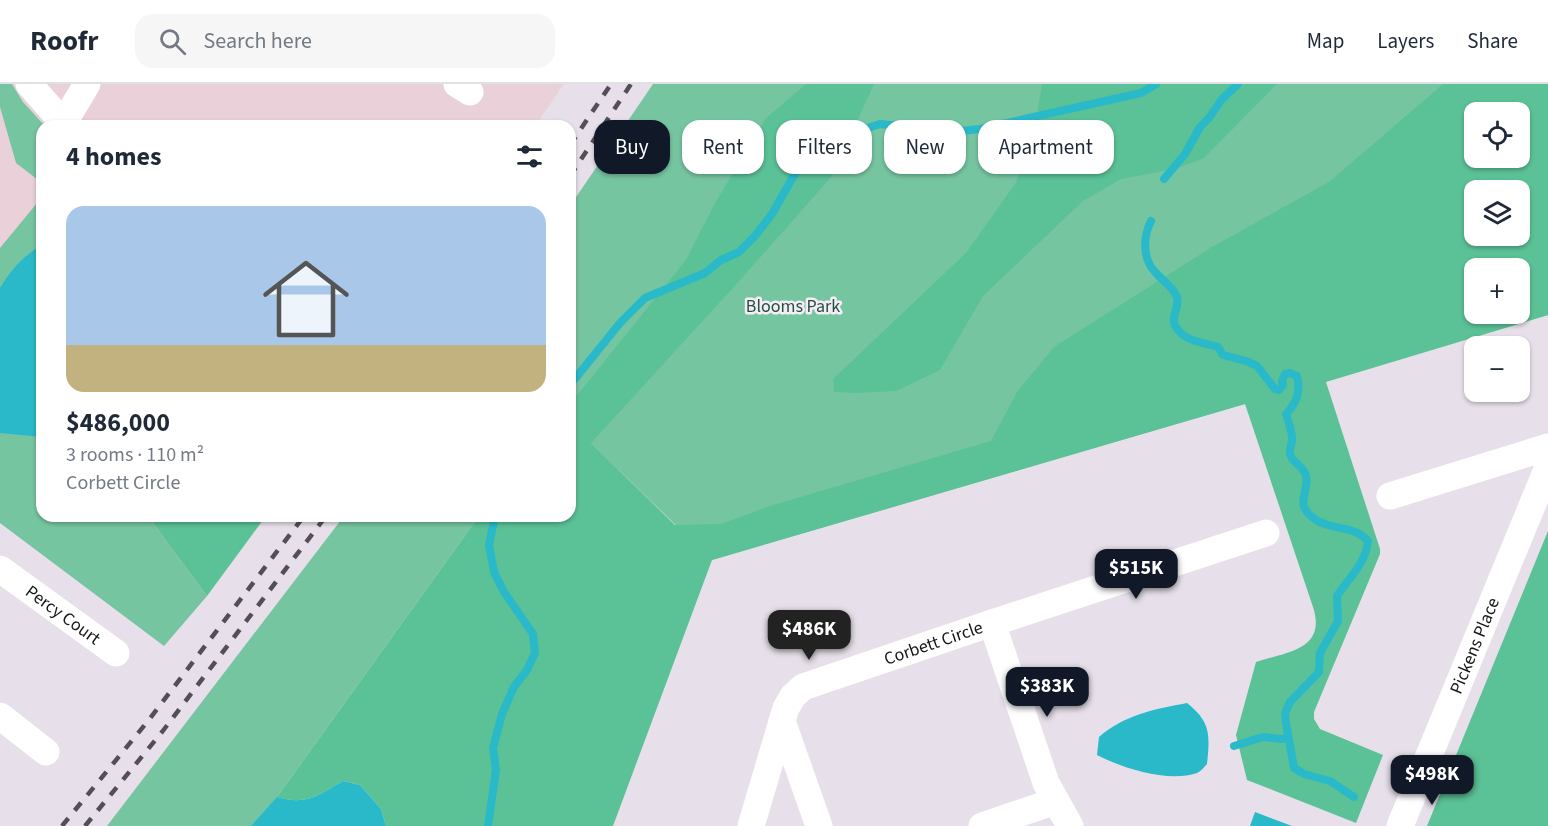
<!DOCTYPE html>
<meta charset="utf-8">
<style>
body{margin:0;font-family:"Source Sans 3",sans-serif;background:#f6f6f7;color:#1f2937;height:100vh;display:flex;flex-direction:column;font-size:22px;white-space:nowrap}
*{box-sizing:border-box;margin:0}
p{font-size:20px;color:#747a83}
.icon{flex:none;width:33px;height:33px;fill:none;stroke:currentColor;stroke-width:2;stroke-linecap:round;stroke-linejoin:round}
.map{position:relative;flex:1;overflow:hidden}
.side{position:absolute;left:36px;top:36px;width:540px;height:402px;display:flex;flex-direction:column;background:#fff;border-radius:18px;box-shadow:0 2px 4px #0004}
.side>*{flex:none}
.banner{position:absolute;left:594px;top:36px;width:570px;height:54px;display:flex;gap:12px}
.controls{position:absolute;left:1464px;top:18px;display:grid;gap:12px}
.controls a{display:grid;place-items:center;width:66px;height:66px;border-radius:12px;background:#fff;box-shadow:0 2px 4px #0004;font-size:30px}
.price{position:absolute;translate:-50% -51px;padding:0 14px;border-radius:12px;background:#111827;color:#fff;font-size:20px;line-height:39px;filter:drop-shadow(0 2px 3px #0008)}
.price::after{content:'';position:absolute;left:50%;top:36px;width:18px;height:14px;margin-left:-9px;background:inherit;clip-path:polygon(0 0,100% 0,50% 100%)}
.price.active{background:#222;color:#fff}
ul{padding:0;list-style:none}
li{display:grid;align-content:center;gap:12px;height:318px;padding:0 30px}
li span{display:grid;place-items:center;height:186px;border-radius:18px;color:#555}
li>.icon{margin-inline-start:auto}
span .icon{width:108px;height:108px;fill:#fffc;stroke-width:1}
li b{font-size:26px}
h2{display:flex;justify-content:space-between;align-items:center;height:72px;padding:0 30px;font-size:26px}
.pill{padding:0 21px;border-radius:18px;background:#fff;box-shadow:0 2px 4px #0004;font-size:21px;line-height:54px}
.pill.active{background:#111827;color:#fff}
header{display:flex;align-items:center;gap:36px;box-sizing:border-box;height:84px;padding:0 30px;background:#fff;border-bottom:2px solid #e0e1e3}
header strong{font-size:28px}
nav{display:flex;gap:33px;margin-inline-start:auto;font-size:21px}
.search{width:420px;height:54px;background:#f6f6f7;display:flex;align-items:center;gap:15px;box-sizing:border-box;padding:0 21px;border-radius:18px;color:#747a83;font-size:22px}
.map>svg:first-child{display:block}
.industrial{fill:#ead1d9}
.green{fill:#76c5a1;fill-rule:evenodd}
.forest{fill:#5bc196;fill-rule:evenodd}
.water{fill:#29b9c9}
.lines{fill:none;stroke-linecap:round;stroke-linejoin:round}
.stream{stroke:#29b9c9;stroke-width:8}
.minor{stroke:#fff;stroke-width:27}
.rail{stroke:#535055;stroke-width:4.5;stroke-dasharray:10 10;stroke-linecap:butt}
.labels{text-anchor:middle;stroke-width:5;stroke-linejoin:round;paint-order:stroke}
.park-label{font-size:18px;fill:#244f3d;stroke:#f4edf6}
.street-label{font-size:18px;fill:#171518;stroke:#f4edf6}
</style>
<header>
<strong>Roofr</strong>
<div class="search"><svg class="icon" aria-label="search" viewBox="0 0 24 24"><circle cx="10" cy="10" r="6"/><path d="M15 15l6 6"/></svg>Search here</div>
<nav><a>Map</a><a>Layers</a><a>Share</a></nav>
</header>
<div class="map">
<svg width="1548" height="742" viewBox="0 0 1548 742">
<rect width="100%" height="100%" fill="#e7dfe9"/>
<path class="industrial" d="M0,0h564l-29,42h-493v390h221l-56,80 -43,50 -164,-123z"/>
<path class="green" d="M0,0h12l11,18 22,24h-3v57l-26,-20 -16,-56z
M653,0h895v231l-836,245 -142,-137v-217zM1474,28h46v46h-46zM1474,106h46v46h-46zM1474,184h46v46h-46z
M42,113v319h106l59,80 -43,50 -164,-123v-275z
M344,432h135l-202,281 109,29h-279z"/>
<path class="forest" d="M806,0h68l-42,92 -90,102 -151,165 84,82 46,-1 49,-18 221,-65 26,-49 37,-45 158,-100 117,-65 114,-98h105v231l-222,67 54,167v5l-66,158v7l6,10 63,26 -27,68 -109,-43 -11,-45 20,-73c30,-10 71,-12 57,-55l-68,-203 -533,156 -99,266h-227l-5,-17 -21,-24 -17,-4c-25,14 -36,25 -66,16l202,-281h91v-112l116,-144 28,-55 52,-87zM1474,28h46v46h-46zM1474,106h46v46h-46zM1474,184h46v46h-46z
M1042,0h235l-73,74 -29,11 -54,10 -38,22 -100,95 -43,74 -44,21 -38,2 -24,-1 -1,-13 133,-126 49,-69 17,-38z
M148,432h118l-59,80z
M1548,447v295h-121z"/>
<path class="water" d="M42,161v192l-42,-4v-145c11,-18 23,-32 42,-43z
M1187,619c24,19 23,32 20,61 -3,3 -6,7 -10,9 -29,10 -75,-5 -100,-18l2,-18c25,-22 56,-28 88,-34z
M343,697l17,4 21,24 5,17h-135l26,-29c30,9 41,-2 66,-16z
M1255,728l37,14h-42z"/>
<g class="lines">
<path class="stream" d="M1164,95l21,-25 15,-27 9,-9 13,-19 16,-15
M1151,137c-8,16 -9,38 5,52 7,8 17,14 21,24 4,14 -13,22 6,38 10,8 24,8 35,12l5,8 23,6 11,5 18,23 4,1 4,-5 -1,-4 3,-7 5,-1 7,3c4,15 0,27 -11,38 2,7 7,19 6,27 -1,5 -3,8 -2,13 2,9 14,12 16,22 4,17 -15,29 12,45 17,10 36,4 50,20 -2,22 -20,38 -31,55l1,25 -18,32 -1,19 -29,30 -5,11 1,10 8,45 10,6 26,7 24,16
M570,301l50,-62 25,-25 60,-25 16,-13 18,-8 15,-15 18,-23 21,-37 12,-16 54,-30 21,-7 80,7 20,-2 161,-36 15,-9
M1234,662l29,-9 18,2 7,-1
M488,742l8,-56 -3,-22 9,-34 12,-27 13,-17 8,-17 -2,-19 -29,-42 -10,-20 -5,-27 6,-29"/>
<g class="minor">
<path d="M29,0l37,42"/>
<path d="M457,0l13,8"/>
<path d="M63,40l24,-40"/>
<path d="M1390,412l158,-49"/>
<path id="s1" d="M0,485l116,84"/>
<path d="M992,539l54,160 24,43"/>
<path d="M0,632l46,36"/>
<path d="M782,637l37,105"/>
<path id="s2" d="M751,742l35,-118 7,-12 10,-9 189,-64 274,-90"/>
<path d="M982,742l74,-25"/>
<path id="s3" d="M1400,742l148,-359"/>
</g>
<path class="rail" d="M570,61l41,-61
M570,92l61,-92
M62,742l86,-105 156,-205
M85,742l77,-94 164,-216"/>
</g>
<g class="labels">
<g class="park-label">
<text x="793" y="228">Blooms Park</text>
</g>
<g class="street-label">
<text dy="6" stroke="none"><textPath href="#s1" startOffset="78">Percy Court</textPath></text>
<text dy="6" stroke="none"><textPath href="#s2" startOffset="288">Corbett Circle</textPath></text>
<text dy="6" stroke="none"><textPath href="#s3" startOffset="195">Pickens Place</textPath></text>
</g>
</g>
</svg>
<div class="controls">
<a><svg class="icon" aria-label="locate" viewBox="0 0 24 24"><circle cx="12" cy="12" r="6"/><path d="M12 2v4M12 18v4M2 12h4M18 12h4"/></svg></a>
<a><svg class="icon" aria-label="layers" viewBox="0 0 24 24"><path d="M12 4l9 5-9 5-9-5zM3 14l9 5 9-5"/></svg></a>
<a>+</a>
<a>−</a>
</div>
<b class="price" style="left:1136px;top:516px">$515K</b>
<b class="price active" style="left:809px;top:577px">$486K</b>
<b class="price" style="left:1047px;top:634px">$383K</b>
<b class="price" style="left:1432px;top:722px">$498K</b>
<div class="banner">
<a class="pill active">Buy</a>
<a class="pill">Rent</a>
<a class="pill">Filters</a>
<a class="pill">New</a>
<a class="pill">Apartment</a>
</div>
<section class="side">
<h2>4 homes<svg class="icon" aria-label="filters" viewBox="0 0 24 24"><path d="M4 7h16M4 17h16"/><circle cx="9" cy="7" r="2"/><circle cx="15" cy="17" r="2"/></svg></h2>
<ul>
<li><span style="background:linear-gradient(#a9c7e8 75%,#c2b280 0)"><svg class="icon" aria-label="home" viewBox="0 0 24 24"><path d="M3 11l9-7 9 7M6 9v11h12V9"/></svg></span><div><b>$486,000</b><p>3 rooms · 110 m²</p><p>Corbett Circle</p></div></li>
</ul>
</section>
</div>
